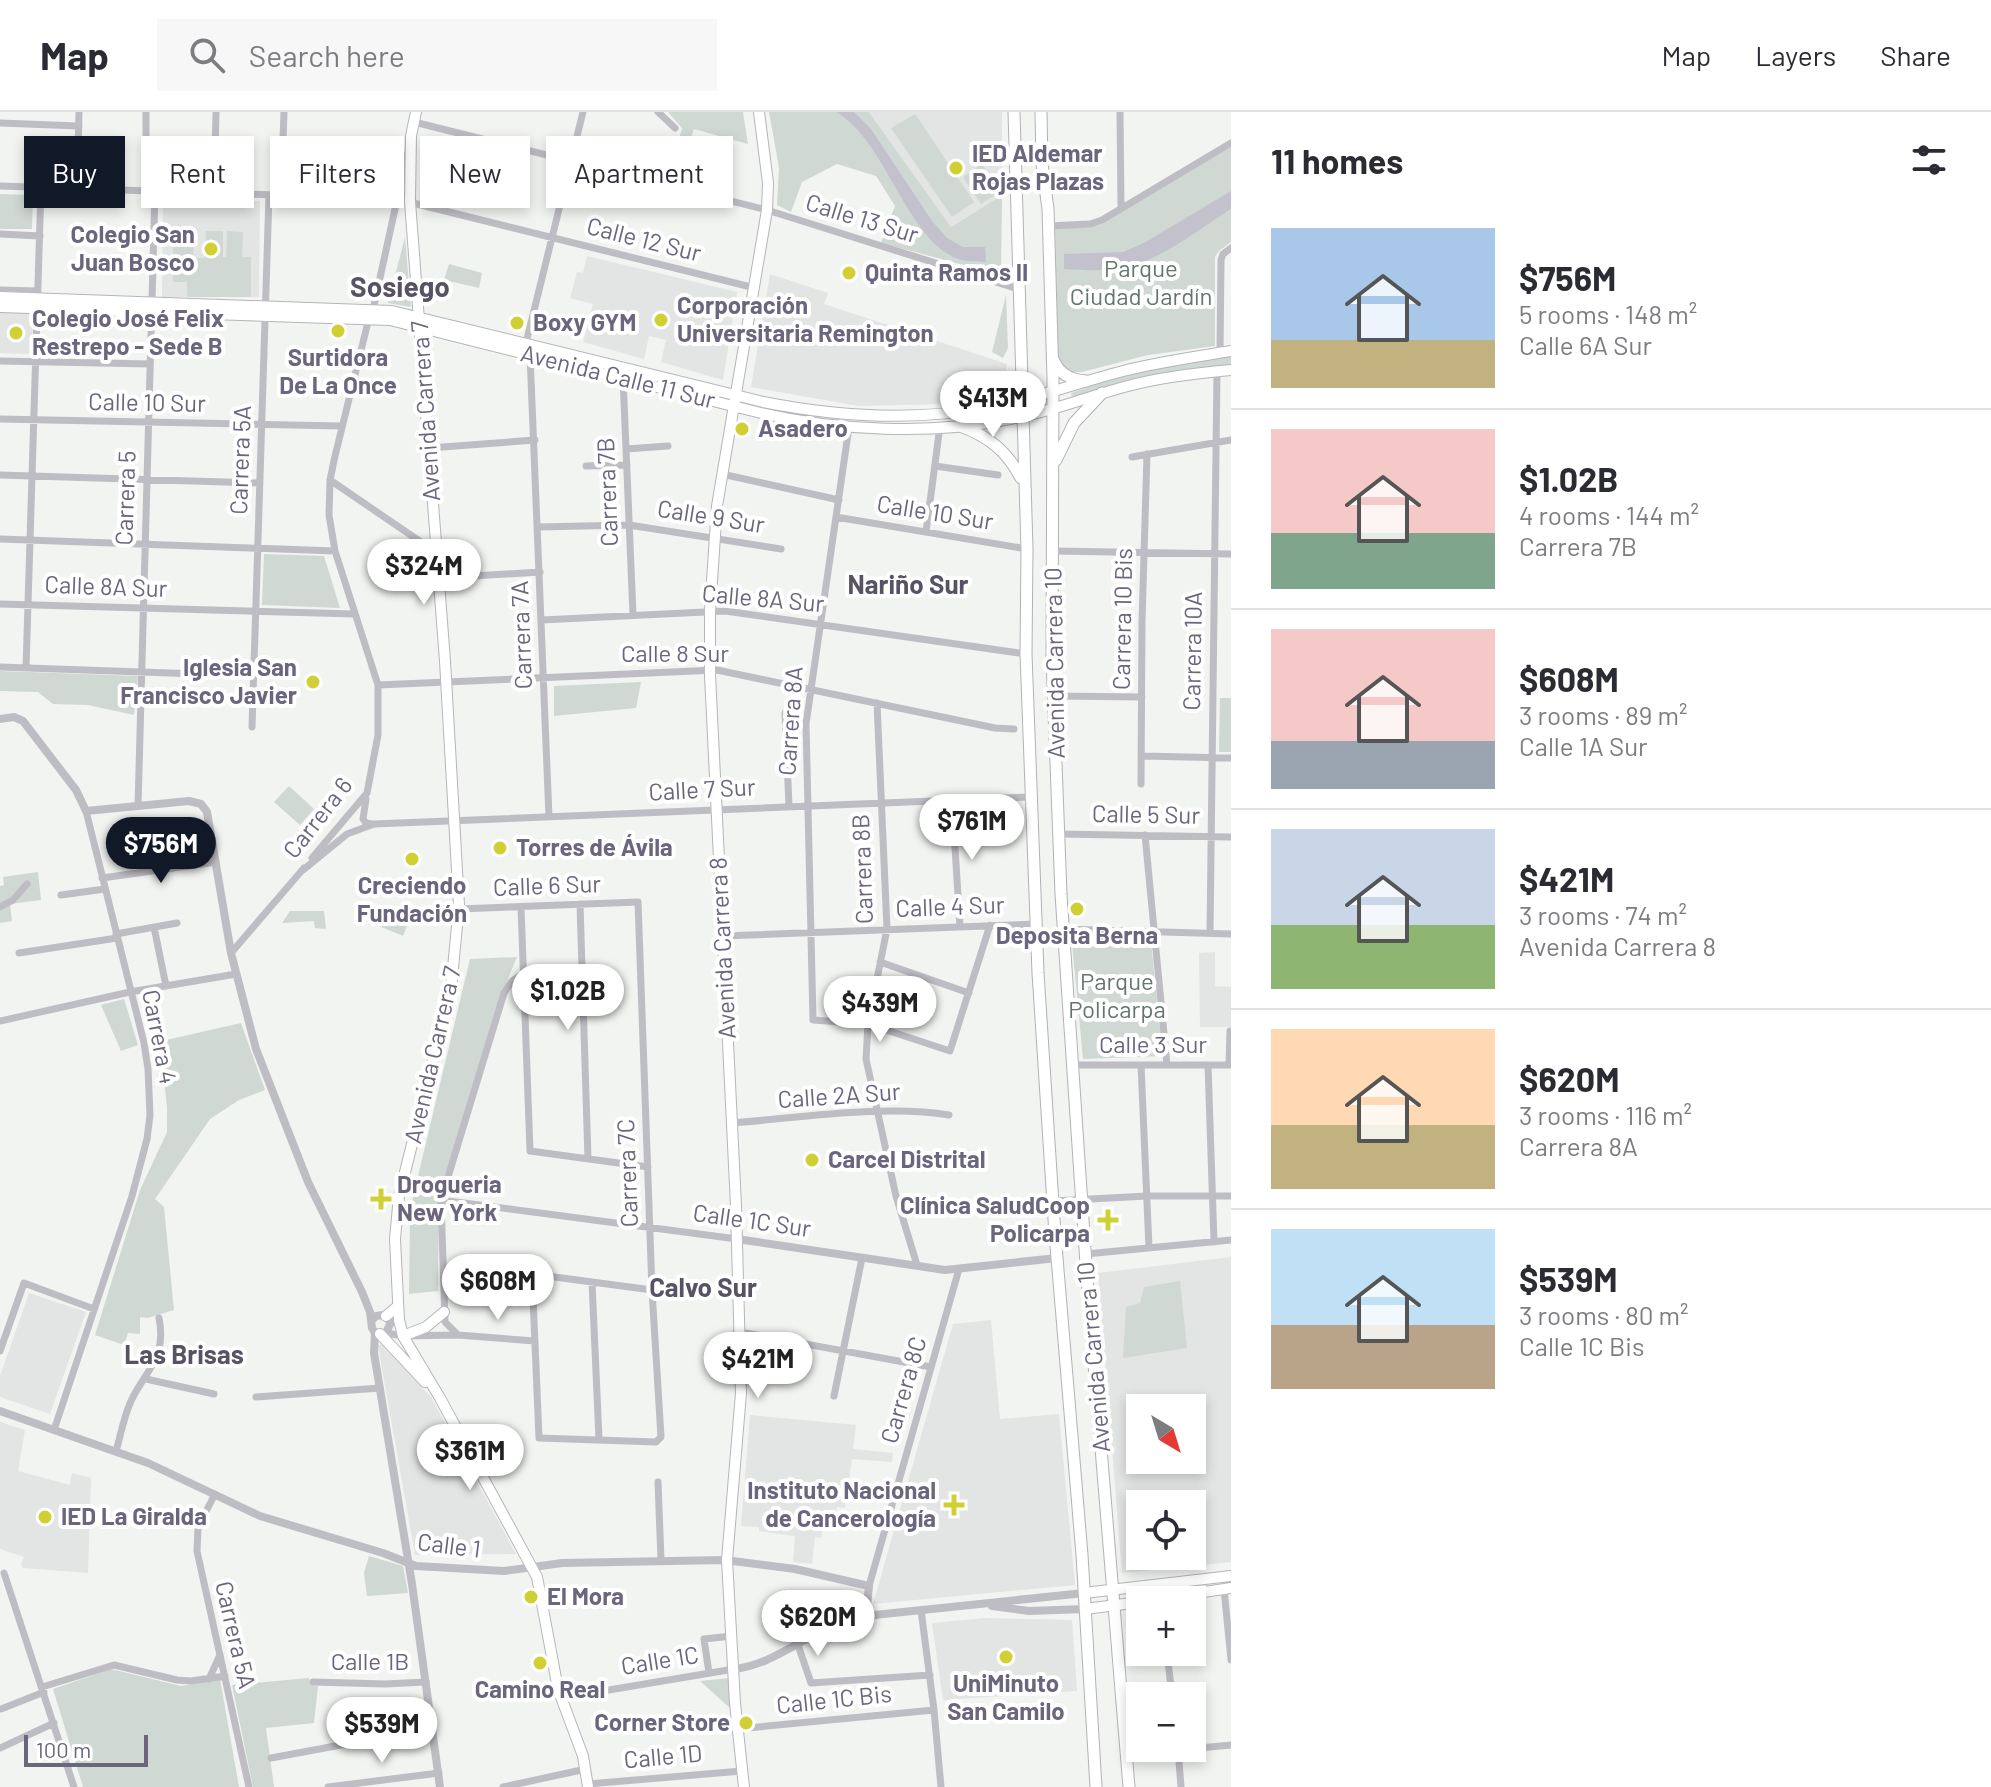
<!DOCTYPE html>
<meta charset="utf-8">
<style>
body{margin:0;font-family:Barlow,sans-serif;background:#f7f7f7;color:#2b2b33;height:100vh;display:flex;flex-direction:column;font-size:30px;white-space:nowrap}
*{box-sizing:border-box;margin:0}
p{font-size:26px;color:#7c7c81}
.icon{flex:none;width:44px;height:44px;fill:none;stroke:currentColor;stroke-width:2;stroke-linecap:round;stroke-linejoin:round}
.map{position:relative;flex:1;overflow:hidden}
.panel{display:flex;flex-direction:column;background:#fff;width:760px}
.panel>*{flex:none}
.banner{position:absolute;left:24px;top:24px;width:760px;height:72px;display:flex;gap:16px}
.needle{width:52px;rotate:142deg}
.controls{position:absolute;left:1126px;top:1282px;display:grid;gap:16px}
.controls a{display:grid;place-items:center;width:80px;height:80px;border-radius:0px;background:#fff;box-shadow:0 4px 12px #0003;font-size:40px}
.scale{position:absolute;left:24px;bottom:20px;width:124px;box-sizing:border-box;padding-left:8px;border:4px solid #6b667e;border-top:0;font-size:22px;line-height:28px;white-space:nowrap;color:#6b667e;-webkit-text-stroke:6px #fff;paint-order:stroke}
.price{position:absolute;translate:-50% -68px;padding:0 18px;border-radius:28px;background:#fff;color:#222;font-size:26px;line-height:52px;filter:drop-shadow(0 2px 4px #0008)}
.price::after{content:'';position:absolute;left:50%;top:48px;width:24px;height:18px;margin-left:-12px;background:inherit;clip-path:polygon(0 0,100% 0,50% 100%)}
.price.active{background:#111827;color:#fff}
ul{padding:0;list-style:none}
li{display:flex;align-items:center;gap:24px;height:200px;padding:0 40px}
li+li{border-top:2px solid #e1e1e2}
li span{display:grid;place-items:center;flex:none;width:224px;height:160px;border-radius:0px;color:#555}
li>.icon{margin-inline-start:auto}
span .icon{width:96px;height:96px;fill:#fffc;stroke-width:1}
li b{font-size:34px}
h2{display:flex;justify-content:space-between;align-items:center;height:96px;padding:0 40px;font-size:34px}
.tag{padding:0 28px;border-radius:0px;background:#fff;box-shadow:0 4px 12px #0003;font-size:28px;line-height:72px}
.tag.active{background:#111827;color:#fff}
header{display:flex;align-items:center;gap:48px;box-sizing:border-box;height:112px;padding:0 40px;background:#fff;border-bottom:2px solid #e1e1e2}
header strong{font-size:38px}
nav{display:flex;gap:44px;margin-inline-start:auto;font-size:28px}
.search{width:560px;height:72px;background:#f7f7f7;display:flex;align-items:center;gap:20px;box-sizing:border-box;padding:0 28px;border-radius:0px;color:#7c7c81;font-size:30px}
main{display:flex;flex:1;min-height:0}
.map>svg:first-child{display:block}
.built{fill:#e3e4e4;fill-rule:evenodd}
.green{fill:#d0d8d4}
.water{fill:#c2c1cc}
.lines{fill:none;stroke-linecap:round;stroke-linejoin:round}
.secondary-casing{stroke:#b6b4bc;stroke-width:12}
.primary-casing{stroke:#b2b1b8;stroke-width:13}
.minor{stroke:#bfbdc4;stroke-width:7}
.tertiary{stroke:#bfbdc4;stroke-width:8}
.secondary{stroke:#fff;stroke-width:10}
.primary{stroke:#fff;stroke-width:11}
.poi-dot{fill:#d0cf34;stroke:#fff;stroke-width:3}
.labels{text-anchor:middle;stroke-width:8;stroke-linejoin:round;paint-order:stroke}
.poi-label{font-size:24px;font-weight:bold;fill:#6b667e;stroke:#fff;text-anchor:start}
.street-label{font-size:24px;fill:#6b667e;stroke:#fff}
.park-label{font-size:24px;fill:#64766e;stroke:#fff}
.neighbourhood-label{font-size:26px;font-weight:bold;fill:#575364;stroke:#fff}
.quarter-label{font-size:28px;font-weight:bold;fill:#575364;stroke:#fff}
</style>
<header>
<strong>Map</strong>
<div class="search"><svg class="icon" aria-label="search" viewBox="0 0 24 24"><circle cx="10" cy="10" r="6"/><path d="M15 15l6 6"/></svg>Search here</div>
<nav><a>Map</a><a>Layers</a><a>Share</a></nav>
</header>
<main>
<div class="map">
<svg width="1231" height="1675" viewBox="0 0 1231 1675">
<rect width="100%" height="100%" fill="#f1f4f0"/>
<path class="built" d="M869,0h133v83l-51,32z
M163,89h97l-1,96h-97z
M587,144l150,36 -14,88 -62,-18 5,-22 -17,-4 -5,23 -61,-17 10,-38 -23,-6 7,-26 6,1z
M770,162l58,19 -4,11 183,60 -3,19 -11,9 -51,12 -83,2 -108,-19z
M0,200l33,1 -1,41 -32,-1z
M1215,840v34l16,1v40h-31l-1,-74z
M1231,1145v305l-109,11 -24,-300zM1140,1296h52v52h-52zM1140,1392h52v52h-52z
M29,1181l57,19 -36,102 -50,-17v-21z
M991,1208l9,99 59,-5 16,171 -202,19 80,-280z
M381,1232l50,53 85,157 -101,1 -37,-209z
M750,1303l106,10 -3,24 40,4 -1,9 -40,-3 -7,49 -8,-1 -1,13h-12l-3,18 -6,-1 -3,27 -19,-2 2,-26 -36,-5v-4l-18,-1z
M0,1310l25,8 -7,41 52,14 2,-12 19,5 -3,95 -65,-5 -2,-4 3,-7 -24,-8z
M985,1506l87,2 5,71 -134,9 -11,-77z"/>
<path class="green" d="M668,0h75l5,32 -54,-15 -17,50 -8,-1 13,-50z
M769,0h100l82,115 51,-32 -1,80 -120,-32 14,-37 -19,-30 -39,-12 -35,18 -11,30 -14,-7 2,-37z
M915,2l59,88 -22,15 -61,-89z
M1231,35v95l-12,9 -4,6v89l-67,9 -66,17h-12l-8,-7 -4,-8 -3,-129 29,-1z
M982,52l18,28 -19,12 -18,-27z
M0,82l33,1 -1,34h-32z
M206,119h17v26h3l1,-26 16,1 -1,25h9v40h-64v-15h-14v-38h21l-1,14h12z
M405,125l6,70 -23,-4z
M449,152l33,9 -3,15 -35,-8z
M1006,183l2,53 -5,10 -11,-6z
M1231,243v11l-105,15 -54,16 -1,-4 70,-24z
M264,442l60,2 16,52 -78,-3z
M0,559l138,5 -4,39 -46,-10 -35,-1 -15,-12 -38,-1z
M641,570l-5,26 -82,8v-30z
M1220,586h11v54h-12z
M289,674l25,23 -14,16 -26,-23z
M38,760l3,28 -31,4 2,17 -12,2v-37l4,-1 -1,-8z
M379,795l31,12 -7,17 -31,-13z
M290,799h34l2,18 -11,-1 -1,-7 -32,2z
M1071,821h79l13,123 -80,3z
M517,845l-21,51 -57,191 -1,92 -29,3 1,-78 3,-19 57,-238z
M124,887l14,46 -17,6 -20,-46z
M241,911l24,67 -26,10 -29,19 -55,80 9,8 10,103 -26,8 -8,-1v17l-12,-1 -4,12 -29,-10 45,-145 27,-58v-25l-3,-27 -11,-37z
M1180,1169l7,67 -64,10 3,-51 14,-4 4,-16z
M369,1444l34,10 5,27 -41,3 -3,-23z
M111,1557l70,17 39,-7 19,108h-156l-30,-98z
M309,1566l1,7 8,1 -4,37 -48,5 8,59h-21l-21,-102z
M730,1566l1,31 -31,-28z"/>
<path class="water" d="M836,0h18l17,17 61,92 15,17 16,9h22l1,15c-7,-1 -17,0 -24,-2 -55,-15 -75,-120 -126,-148z
M1231,79v18c-29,18 -70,51 -104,58 -21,5 -42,3 -63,2v-15l59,-2 21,-9z"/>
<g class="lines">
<g class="secondary-casing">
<path id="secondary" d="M416,0l-5,24 -1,66 35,459 14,244 -8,84 -52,207 -4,43 4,81 4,16 37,62 97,179 21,112 25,67 5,31
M0,185l392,14 371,91c76,15 155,20 231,4 44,-8 86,-24 129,-35 35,-9 72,-14 108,-20
M0,195l390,13 371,93c78,18 170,22 249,6 41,-7 79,-23 118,-33 33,-9 69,-13 103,-16
M386,1204l12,-10
M380,1222l45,48
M403,1224l23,-9 18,-15
M1084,1481l147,-17
M1151,1488l80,-12
M1085,1497l55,-7
M744,1675l-9,-84 -8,-143 14,-167 -5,-187 -26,-531v-64l7,-105 50,-296 1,-27 -9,-71"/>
</g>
<g class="primary-casing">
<path id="primary" d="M1014,0l13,437 -1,105 12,319 17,261 27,321 14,232
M1041,0l1,52 6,45 5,170 -1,280 9,235 26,385 42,508
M1053,247c6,15 17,21 33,22
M960,314c28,10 47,25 61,52
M1056,348l18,-37 28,-30"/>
</g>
<path class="minor" d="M658,0l17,16
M1120,0l1,96
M414,10l353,88 251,79
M0,11l79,3
M0,74l397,13 358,89
M77,77l2,-77
M146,79v-79
M214,81l2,-81
M281,83l3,-83
M1048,114l42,-2 12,-4 129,-77
M0,122l40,2
M0,178l38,1
M373,198l34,-156
M525,235l58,-235
M1220,240l1,-92 2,-6 8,-6
M530,243l19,462
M0,249l150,3
M623,265l10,238
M0,307l342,7
M849,315l-43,297 7,296 55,4 82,27 40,-126
M429,336l106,-8
M626,337l42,-3
M1132,345l99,-17
M586,354l41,-1
M935,354l63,9
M722,362l117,26
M0,363l260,8
M330,368l107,73
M836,405l191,32
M538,415l91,-2 152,24
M926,420l14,-106
M0,427l335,12
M1054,439l177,3
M439,466l101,-6
M0,492l355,10
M542,508l183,-9 301,43
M0,555l254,9
M26,556l15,-480
M378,573l339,-15 278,58 19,1
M1053,584l89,1
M877,591l10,226 -19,95 -2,35 30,137 21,69
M785,601l4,93
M252,615l17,-532
M1142,644l89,2
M1141,672l1,-162 5,-168
M366,687l-3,20 3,4 6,1
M952,688l8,127
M138,694l17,-615
M1059,722l172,3
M1145,723l22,230
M312,746l55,-65 11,-58v-50l-43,-134 -6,-36 1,-35 5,-24 34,-138
M303,758l44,-36 27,-10 656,-27
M102,766l114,-16
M61,783l44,-6
M580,792l8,255
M0,795l13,-7 14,-16
M521,795l9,244 118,16
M459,797l179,-7 14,388 9,147 -5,5 -117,-4 -7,-164 120,16
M154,815l12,59
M1063,817l168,5
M1210,820l7,-561
M116,822l61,-11
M723,824l313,-12
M19,841l98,-15
M231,841l73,-85
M880,850l89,31
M0,909l130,-29 106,-18
M1074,953h157
M1141,953l8,183
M1208,953l6,177
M1229,953l1,-34
M732,1011c65,-5 154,-19 217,-8
M441,1088l296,39
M1053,1089l94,-5h84
M1086,1142l145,-14
M592,1170l7,157
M740,1220l191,35
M386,1221l17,3 55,-1 77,6
M458,1223l-13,-13 -4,-122 63,-207 8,-12 11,-7
M0,1239l24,-68 70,26
M146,1267l68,15
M834,1284l28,-138
M256,1285l124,-9
M54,1318l78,-234 15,-57 3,-24 -2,-46 -4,-26 -58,-232
M116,1339c5,-17 8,-35 15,-50 15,-32 36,-42 28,-83
M658,1370l3,78
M215,1382l-17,33 -1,24 52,236
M4,1461l70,214
M869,1474l90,-317
M1224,1477l7,71
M921,1498l13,100 7,77
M797,1530l14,41 119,-8
M1167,1540l5,44
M709,1561l-5,-34 28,-3
M209,1567l11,-24
M313,1570l72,2 41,-2
M42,1575l72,-22 63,15 14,1 34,-5
M591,1581l143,-24
M1,1597l43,-17
M737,1617l197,-19
M0,1636l54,-25
M1178,1637l3,38
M1126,1643l105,-10
M271,1646l161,-30
M588,1672l154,-13
M328,1675l111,-14
M503,1675l83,-18"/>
<path class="tertiary" d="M0,607l14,-2 9,4 53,69 10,21 103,-10 12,3 6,8 24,141 25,96 52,133 54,110 8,20 2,16 3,5
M737,1127l208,31 112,-12
M372,1208l4,-4 7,-1 8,7 -5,11h-10
M375,1221l-1,20 38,231 28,203
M0,1299l148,52 112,53 123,37 33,13 88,5 58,-8 163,-3 70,9 74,17 -3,30
M992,1494l37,5 56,-2
M734,1557c42,-4 79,-41 121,-52l229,-24"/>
<use href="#secondary" class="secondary"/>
<use href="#primary" class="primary"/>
</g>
<g class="poi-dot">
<circle cx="956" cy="56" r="8"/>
<circle cx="211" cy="137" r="8"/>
<circle cx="849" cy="161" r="8"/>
<circle cx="661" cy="208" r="8"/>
<circle cx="517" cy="211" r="8"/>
<circle cx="338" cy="219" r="8"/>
<circle cx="16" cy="221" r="8"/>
<circle cx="742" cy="317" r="8"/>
<circle cx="313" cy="570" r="8"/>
<circle cx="500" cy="736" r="8"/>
<circle cx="412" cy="747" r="8"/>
<circle cx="1077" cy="797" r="8"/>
<circle cx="812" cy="1048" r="8"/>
<path d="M377 1075h8v8h8v8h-8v8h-8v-8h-8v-8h8z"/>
<path d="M1104 1096h8v8h8v8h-8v8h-8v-8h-8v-8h8z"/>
<path d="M950 1381h8v8h8v8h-8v8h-8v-8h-8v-8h8z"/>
<circle cx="45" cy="1405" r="8"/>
<circle cx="531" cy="1485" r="8"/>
<circle cx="1006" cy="1545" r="8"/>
<circle cx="540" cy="1551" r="8"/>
<circle cx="746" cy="1611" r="8"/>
</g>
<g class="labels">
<g class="poi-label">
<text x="972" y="50">IED Aldemar<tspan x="972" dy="28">Rojas Plazas</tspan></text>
<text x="195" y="131" text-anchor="end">Colegio San<tspan x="195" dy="28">Juan Bosco</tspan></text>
<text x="865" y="169">Quinta Ramos II</text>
<text x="677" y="202">Corporación<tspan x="677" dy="28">Universitaria Remington</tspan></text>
<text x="32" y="215">Colegio José Felix<tspan x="32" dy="28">Restrepo - Sede B</tspan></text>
<text x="533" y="219">Boxy GYM</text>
<text x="338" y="254" text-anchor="middle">Surtidora<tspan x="338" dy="28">De La Once</tspan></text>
<text x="758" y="325">Asadero</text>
<text x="297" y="564" text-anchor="end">Iglesia San<tspan x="297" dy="28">Francisco Javier</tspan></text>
<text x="516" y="744">Torres de Ávila</text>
<text x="412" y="782" text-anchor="middle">Creciendo<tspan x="412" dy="28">Fundación</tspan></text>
<text x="1077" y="832" text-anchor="middle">Deposita Berna</text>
<text x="828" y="1056">Carcel Distrital</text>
<text x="397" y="1081">Drogueria<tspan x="397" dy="28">New York</tspan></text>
<text x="1090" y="1102" text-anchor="end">Clínica SaludCoop<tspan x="1090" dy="28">Policarpa</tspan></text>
<text x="936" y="1387" text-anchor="end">Instituto Nacional<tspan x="936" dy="28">de Cancerología</tspan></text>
<text x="61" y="1413">IED La Giralda</text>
<text x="547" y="1493">El Mora</text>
<text x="1006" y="1580" text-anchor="middle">UniMinuto<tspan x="1006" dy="28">San Camilo</tspan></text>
<text x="540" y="1586" text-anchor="middle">Camino Real</text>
<text x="730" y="1619" text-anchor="end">Corner Store</text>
</g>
<g class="street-label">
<text transform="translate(862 107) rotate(17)" y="8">Calle 13 Sur</text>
<text transform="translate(644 128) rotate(14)" y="8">Calle 12 Sur</text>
<text transform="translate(618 265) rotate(14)" y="8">Avenida Calle 11 Sur</text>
<text transform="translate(147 291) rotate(1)" y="8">Calle 10 Sur</text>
<text transform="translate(426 299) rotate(-94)" y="8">Avenida Carrera 7</text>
<text transform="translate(241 348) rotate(-88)" y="8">Carrera 5A</text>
<text transform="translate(608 380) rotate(-92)" y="8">Carrera 7B</text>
<text transform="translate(126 386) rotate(-88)" y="8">Carrera 5</text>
<text transform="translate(935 401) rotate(9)" y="8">Calle 10 Sur</text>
<text transform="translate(711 405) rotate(9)" y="8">Calle 9 Sur</text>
<text transform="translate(106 475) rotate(2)" y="8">Calle 8A Sur</text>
<text transform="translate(763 487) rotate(5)" y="8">Calle 8A Sur</text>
<text transform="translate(1123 507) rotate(-89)" y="8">Carrera 10 Bis</text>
<text transform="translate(522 523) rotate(-92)" y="8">Carrera 7A</text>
<text transform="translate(1193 539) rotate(-89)" y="8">Carrera 10A</text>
<text x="675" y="550">Calle 8 Sur</text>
<text transform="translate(1055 551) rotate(-91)" y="8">Avenida Carrera 10</text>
<text transform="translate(791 609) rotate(-86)" y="8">Carrera 8A</text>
<text transform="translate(702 678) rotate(-3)" y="8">Calle 7 Sur</text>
<text transform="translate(1146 703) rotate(1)" y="8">Calle 5 Sur</text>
<text transform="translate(318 706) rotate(-52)" y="8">Carrera 6</text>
<text transform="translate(863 757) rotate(-92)" y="8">Carrera 8B</text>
<text transform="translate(547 774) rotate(-2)" y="8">Calle 6 Sur</text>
<text transform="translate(950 795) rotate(-2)" y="8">Calle 4 Sur</text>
<text transform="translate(723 836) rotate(-93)" y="8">Avenida Carrera 8</text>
<text transform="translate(159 925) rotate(79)" y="8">Carrera 4</text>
<text x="1153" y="941">Calle 3 Sur</text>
<text transform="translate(433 943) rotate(-77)" y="8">Avenida Carrera 7</text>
<text transform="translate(839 984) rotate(-4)" y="8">Calle 2A Sur</text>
<text transform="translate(628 1061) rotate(-92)" y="8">Carrera 7C</text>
<text transform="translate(752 1109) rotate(8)" y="8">Calle 1C Sur</text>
<text transform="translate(1094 1245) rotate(-95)" y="8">Avenida Carrera 10</text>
<text transform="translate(904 1278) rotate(-74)" y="8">Carrera 8C</text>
<text transform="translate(449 1434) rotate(7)" y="8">Calle 1</text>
<text transform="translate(235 1523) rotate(77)" y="8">Carrera 5A</text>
<text transform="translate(660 1549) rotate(-9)" y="8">Calle 1C</text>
<text x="370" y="1558">Calle 1B</text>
<text transform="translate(834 1588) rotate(-6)" y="8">Calle 1C Bis</text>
<text transform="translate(663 1645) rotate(-5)" y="8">Calle 1D</text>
</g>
<g class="park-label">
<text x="1141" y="165">Parque<tspan x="1141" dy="28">Ciudad Jardín</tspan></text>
<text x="1117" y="878">Parque<tspan x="1117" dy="28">Policarpa</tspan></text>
</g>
<g class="neighbourhood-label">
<text x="908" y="482">Nariño Sur</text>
<text x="703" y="1185">Calvo Sur</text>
<text x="184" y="1252">Las Brisas</text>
</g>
<g class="quarter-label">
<text x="400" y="185">Sosiego</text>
</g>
</g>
</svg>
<div class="controls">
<a><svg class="needle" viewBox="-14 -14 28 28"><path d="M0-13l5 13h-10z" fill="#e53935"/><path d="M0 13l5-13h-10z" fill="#7c7c81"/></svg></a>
<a><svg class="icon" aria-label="locate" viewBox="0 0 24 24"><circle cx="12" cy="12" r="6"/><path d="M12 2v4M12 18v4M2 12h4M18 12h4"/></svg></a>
<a>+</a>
<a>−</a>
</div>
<div class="scale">100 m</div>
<b class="price" style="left:993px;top:327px">$413M</b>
<b class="price" style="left:424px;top:495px">$324M</b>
<b class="price" style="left:972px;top:750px">$761M</b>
<b class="price active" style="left:161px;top:773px">$756M</b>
<b class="price" style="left:568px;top:920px">$1.02B</b>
<b class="price" style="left:880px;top:932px">$439M</b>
<b class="price" style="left:498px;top:1210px">$608M</b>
<b class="price" style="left:758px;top:1288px">$421M</b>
<b class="price" style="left:470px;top:1380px">$361M</b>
<b class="price" style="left:818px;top:1546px">$620M</b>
<b class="price" style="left:382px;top:1653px">$539M</b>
<div class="banner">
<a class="tag active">Buy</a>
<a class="tag">Rent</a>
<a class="tag">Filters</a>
<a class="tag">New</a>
<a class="tag">Apartment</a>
</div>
</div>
<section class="panel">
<h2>11 homes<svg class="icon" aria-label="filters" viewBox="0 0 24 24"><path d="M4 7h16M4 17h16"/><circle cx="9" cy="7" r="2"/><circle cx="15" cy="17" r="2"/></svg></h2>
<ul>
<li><span style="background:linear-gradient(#a9c7e8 70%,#c2b280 0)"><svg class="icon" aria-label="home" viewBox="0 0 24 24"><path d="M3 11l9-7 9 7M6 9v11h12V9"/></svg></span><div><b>$756M</b><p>5 rooms · 148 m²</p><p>Calle 6A Sur</p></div></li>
<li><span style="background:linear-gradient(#f6c9c9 65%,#7fa58c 0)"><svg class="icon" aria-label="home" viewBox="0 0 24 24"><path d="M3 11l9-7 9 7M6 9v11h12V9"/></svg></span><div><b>$1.02B</b><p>4 rooms · 144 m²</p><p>Carrera 7B</p></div></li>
<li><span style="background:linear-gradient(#f6c9c9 70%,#9aa5b1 0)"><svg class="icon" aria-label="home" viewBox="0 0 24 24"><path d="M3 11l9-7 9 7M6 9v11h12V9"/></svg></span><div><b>$608M</b><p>3 rooms · 89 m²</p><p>Calle 1A Sur</p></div></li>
<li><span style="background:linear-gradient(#c9d6e8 60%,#8fb573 0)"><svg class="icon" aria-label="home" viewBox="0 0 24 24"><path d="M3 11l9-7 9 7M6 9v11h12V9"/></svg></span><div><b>$421M</b><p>3 rooms · 74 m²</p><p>Avenida Carrera 8</p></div></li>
<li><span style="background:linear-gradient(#ffd9b3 60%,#c2b280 0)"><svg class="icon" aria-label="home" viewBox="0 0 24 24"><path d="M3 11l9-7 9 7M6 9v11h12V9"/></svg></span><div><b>$620M</b><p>3 rooms · 116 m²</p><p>Carrera 8A</p></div></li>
<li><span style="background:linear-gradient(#bfe0f5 60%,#b9a48a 0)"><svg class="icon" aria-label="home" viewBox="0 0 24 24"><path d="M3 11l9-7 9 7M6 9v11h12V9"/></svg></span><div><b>$539M</b><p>3 rooms · 80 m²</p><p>Calle 1C Bis</p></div></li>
</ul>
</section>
</main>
